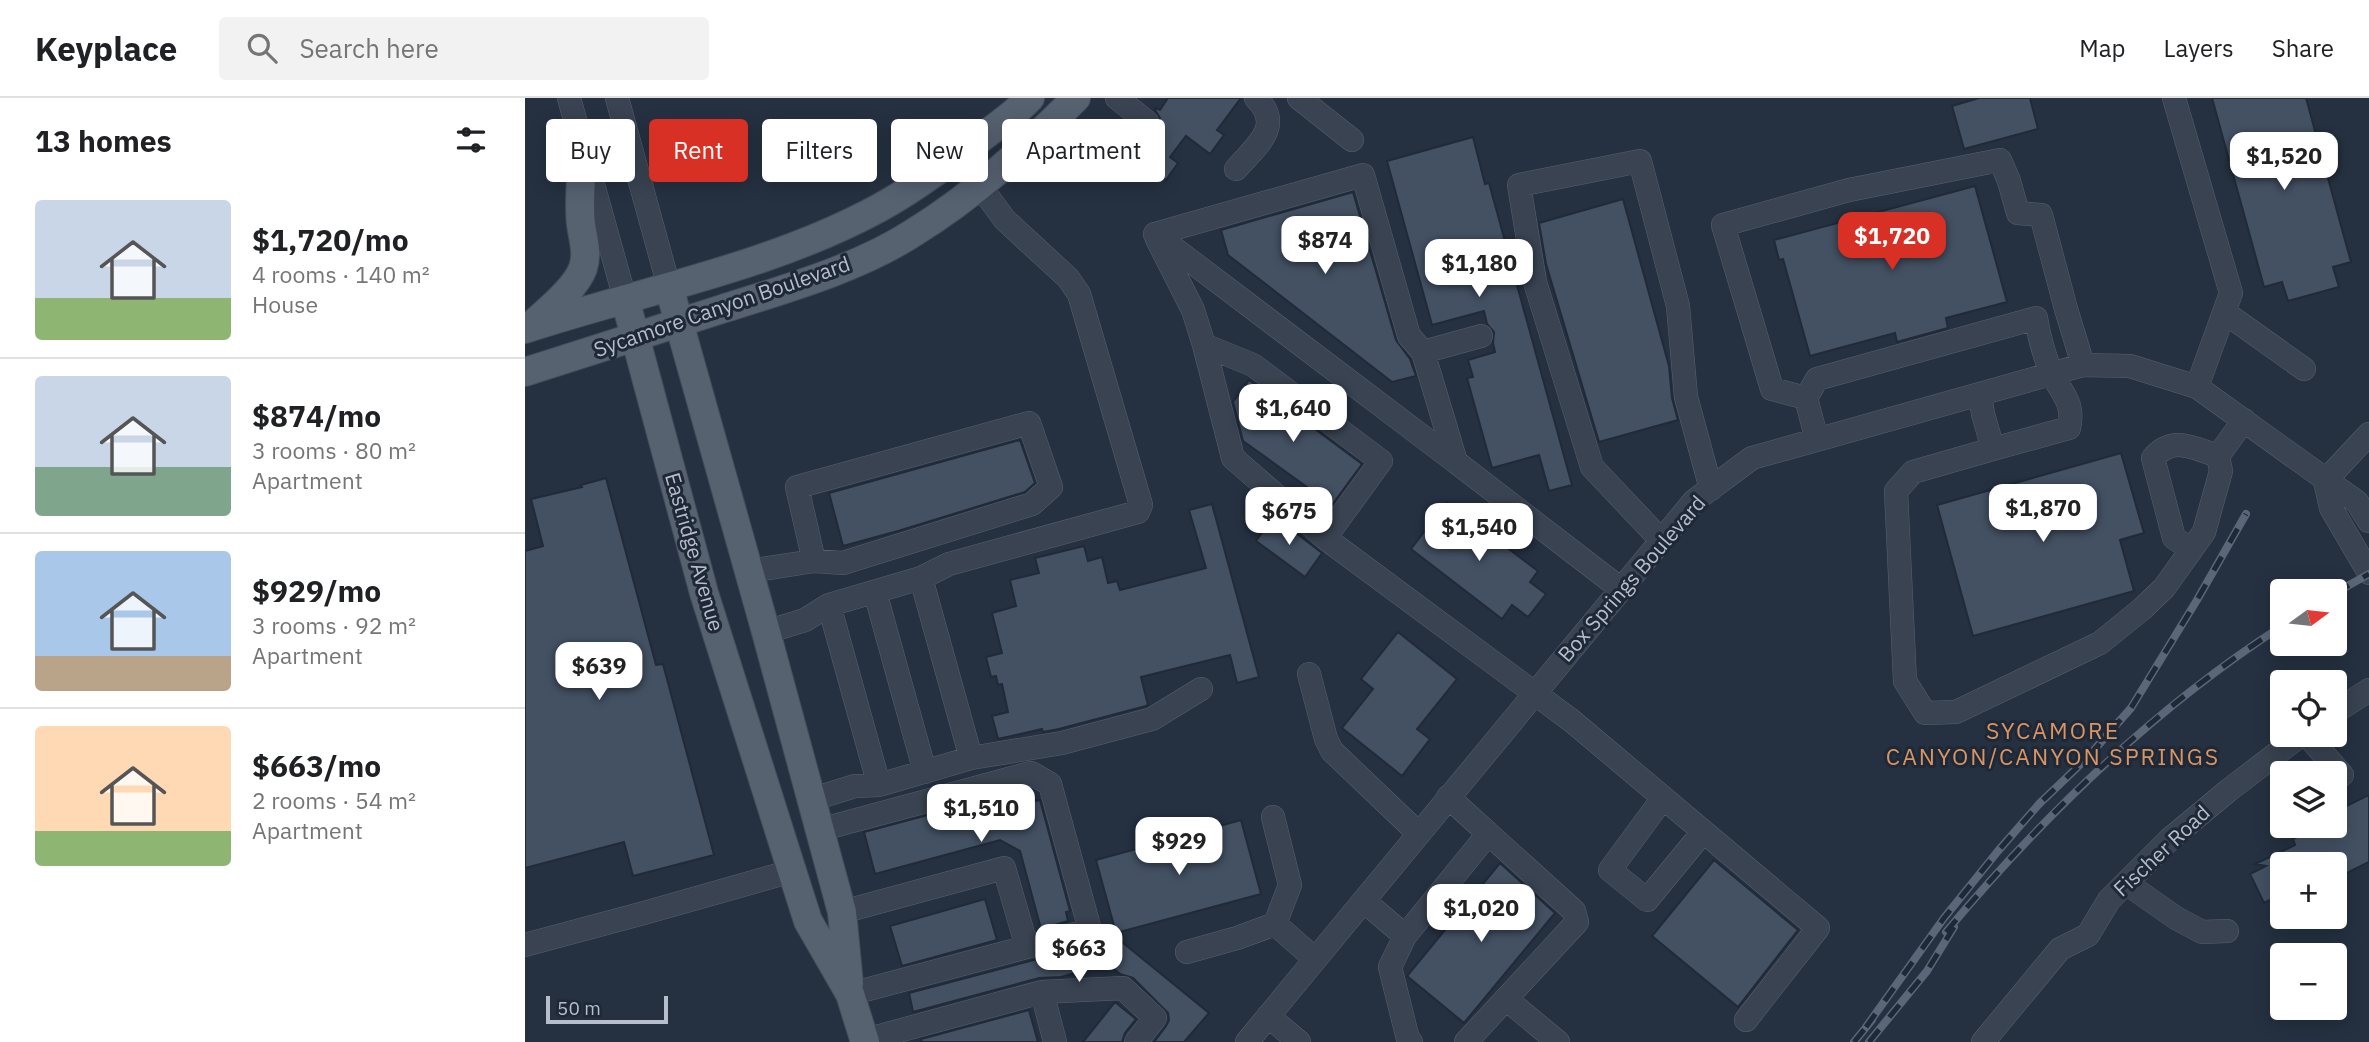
<!DOCTYPE html>
<meta charset="utf-8">
<style>
body{margin:0;font-family:"IBM Plex Sans",sans-serif;background:#f2f2f2;color:#202124;height:100vh;display:flex;flex-direction:column;font-size:26px;white-space:nowrap}
*{box-sizing:border-box;margin:0}
p{font-size:23px;color:#757577}
.icon{flex:none;width:38px;height:38px;fill:none;stroke:currentColor;stroke-width:2;stroke-linecap:round;stroke-linejoin:round}
.map{position:relative;flex:1;overflow:hidden}
.panel{display:flex;flex-direction:column;background:#fff;width:525px}
.panel>*{flex:none}
.guide{position:absolute;left:21px;top:21px;width:665px;height:63px;display:flex;gap:14px}
.needle{width:46px;rotate:75deg}
.fabs{position:absolute;left:1745px;top:481px;display:grid;gap:14px}
.fabs a{display:grid;place-items:center;width:77px;height:77px;border-radius:7px;background:#fff;box-shadow:0 4px 18px #0003;font-size:35px}
.scale{position:absolute;left:21px;bottom:18px;width:122px;box-sizing:border-box;padding-left:7px;border:4px solid #b6becb;border-top:0;font-size:19px;line-height:24px;white-space:nowrap;color:#b6becb;-webkit-text-stroke:5px #1e2836;paint-order:stroke}
.price{position:absolute;translate:-50% -60px;padding:0 16px;border-radius:14px;background:#fff;color:#222;font-size:23px;line-height:46px;filter:drop-shadow(0 2px 4px #0008)}
.price::after{content:'';position:absolute;left:50%;top:42px;width:21px;height:16px;margin-left:-10px;background:inherit;clip-path:polygon(0 0,100% 0,50% 100%)}
.price.current{background:#d93025;color:#fff}
ul{padding:0;list-style:none}
li{display:flex;align-items:center;gap:21px;height:175px;padding:0 35px}
li+li{border-top:2px solid #e0e0e0}
li span{display:grid;place-items:center;flex:none;width:196px;height:140px;border-radius:7px;color:#555}
li>.icon{margin-inline-start:auto}
span .icon{width:84px;height:84px;fill:#fffc;stroke-width:1}
li b{font-size:30px}
h2{display:flex;justify-content:space-between;align-items:center;height:84px;padding:0 35px;font-size:30px}
.tag{padding:0 24px;border-radius:7px;background:#fff;box-shadow:0 4px 18px #0003;font-size:24px;line-height:63px}
.tag.current{background:#d93025;color:#fff}
header{display:flex;align-items:center;gap:42px;box-sizing:border-box;height:98px;padding:0 35px;background:#fff;border-bottom:2px solid #e0e0e0}
header strong{font-size:33px}
nav{display:flex;gap:38px;margin-inline-start:auto;font-size:24px}
.search{width:490px;height:63px;background:#f2f2f2;display:flex;align-items:center;gap:18px;box-sizing:border-box;padding:0 24px;border-radius:7px;color:#757577;font-size:26px}
main{display:flex;flex:1;min-height:0}
.map>svg:first-child{display:block}
.building{fill:#435163;stroke:#202a38;stroke-width:2}
.lines{fill:none;stroke-linecap:round;stroke-linejoin:round}
.minor-casing{stroke:#57616e;stroke-width:24}
.major-casing{stroke:#434c5a;stroke-width:30}
.minor{stroke:#394351;stroke-width:23}
.major{stroke:#576271;stroke-width:28}
.rail-casing{stroke:#5b6778;stroke-width:8}
.rail{stroke:#1e2836;stroke-width:5;stroke-dasharray:16;stroke-linecap:butt}
.labels{text-anchor:middle;stroke-width:6;stroke-linejoin:round;paint-order:stroke}
.street-label{font-size:21px;fill:#b6becb;stroke:#1e2836}
.neighbourhood-label{font-size:23px;letter-spacing:2px;fill:#d99563;stroke:#1e2836}
</style>
<header>
<strong>Keyplace</strong>
<div class="search"><svg class="icon" aria-label="search" viewBox="0 0 24 24"><circle cx="10" cy="10" r="6"/><path d="M15 15l6 6"/></svg>Search here</div>
<nav><a>Map</a><a>Layers</a><a>Share</a></nav>
</header>
<main>
<section class="panel">
<h2>13 homes<svg class="icon" aria-label="filters" viewBox="0 0 24 24"><path d="M4 7h16M4 17h16"/><circle cx="9" cy="7" r="2"/><circle cx="15" cy="17" r="2"/></svg></h2>
<ul>
<li><span style="background:linear-gradient(#c9d6e8 70%,#8fb573 0)"><svg class="icon" aria-label="home" viewBox="0 0 24 24"><path d="M3 11l9-7 9 7M6 9v11h12V9"/></svg></span><div><b>$1,720/mo</b><p>4 rooms · 140 m²</p><p>House</p></div></li>
<li><span style="background:linear-gradient(#c9d6e8 65%,#7fa58c 0)"><svg class="icon" aria-label="home" viewBox="0 0 24 24"><path d="M3 11l9-7 9 7M6 9v11h12V9"/></svg></span><div><b>$874/mo</b><p>3 rooms · 80 m²</p><p>Apartment</p></div></li>
<li><span style="background:linear-gradient(#a9c7e8 75%,#b9a48a 0)"><svg class="icon" aria-label="home" viewBox="0 0 24 24"><path d="M3 11l9-7 9 7M6 9v11h12V9"/></svg></span><div><b>$929/mo</b><p>3 rooms · 92 m²</p><p>Apartment</p></div></li>
<li><span style="background:linear-gradient(#ffd9b3 75%,#8fb573 0)"><svg class="icon" aria-label="home" viewBox="0 0 24 24"><path d="M3 11l9-7 9 7M6 9v11h12V9"/></svg></span><div><b>$663/mo</b><p>2 rooms · 54 m²</p><p>Apartment</p></div></li>
</ul>
</section>
<div class="map">
<svg width="1844" height="944" viewBox="0 0 1844 944">
<rect width="100%" height="100%" fill="#253141"/>
<path class="building" d="M643,0h73l-24,32 7,5 -14,19 -24,-18 -16,21 8,6 -12,17 -27,-21 2,-3 -11,-8 9,-14 12,1 7,-5 2,-12 -5,-8 1,-2 4,2z
M1454,0h51l8,31 -74,20 -12,-43z
M1687,0h94l45,164 -18,5 6,20 -51,14 -6,-19 -18,5z
M948,39l12,47 4,-1 83,302 -23,6 -10,-36 -47,13 -25,-90 6,-1 -5,-17 27,-8 -2,-9 1,-11 -7,-8 -3,-13 -52,14 -45,-164z
M1450,88l32,116 -61,16 2,10 -51,14 -2,-9 -85,23 -27,-97 -4,1 -5,-20z
M828,94l43,148 14,19 6,17 -24,6 -164,-127 -7,-25z
M1098,101l46,167 3,32 6,22 -79,22 -53,-178 -7,-41z
M724,282l113,84 -30,41 -89,-64 -10,-39z
M495,342l15,43 -10,9 -127,39 -55,15 -14,-53z
M1596,355l23,80 -24,7 14,51 -161,45 -36,-131z
M81,380l50,187 7,-1 51,191 -81,21 -9,-34 -99,26v-317l18,-5 -12,-47 51,-12 -1,-2z
M922,404l91,69 -8,11 16,12 -18,23 -16,-12 -10,14 -91,-70z
M687,406l47,173 -22,6 -7,-28 -89,22 7,28 -2,1 -87,23 -16,3 -1,-3 -44,10 -6,-23 16,-4 -6,-28 -4,1 -2,-9 -5,1 -5,-20 16,-4 -10,-40 24,-7 -6,-26 29,-7 -4,-15 49,-12 4,15 14,-4 6,26 9,-2 3,9 86,-22 -17,-58z
M749,418l48,37 -17,24 -49,-36z
M873,534l59,47 -40,50 13,10 -28,37 -60,-48 31,-39 -12,-10z
M504,690l3,2 3,11 5,-1 30,111 -4,1 2,9 -27,8 -21,-78 -20,-11 -125,34 -11,-42z
M1844,697v67l-34,17v-15h-53v30l-18,9 -14,-29 16,-8 -11,-2 40,-19 -2,-6 26,-13h16v-7l6,-4 -3,-5z
M716,722l20,74 -145,39 -20,-73z
M1189,762l84,70 -60,77 -86,-71z
M975,765l55,50 -91,110 -57,-47z
M460,801l12,41 -95,26 -12,-40z
M592,840l92,75 -25,29h-30l12,-16 3,-6 -1,-7 -35,-35 -13,-4 -12,-10 -47,13 -22,1 -126,34 -4,-19z
M590,904l21,17 -11,14 -3,9h-39z
M504,912l9,32h-116l-1,-3z"/>
<g class="lines">
<g class="minor-casing">
<path id="minor" d="M44,0l56,201
M92,0l52,189
M592,0l30,24
M774,0l53,42
M1649,0l57,195 -34,94
M711,71c19,-22 49,-43 20,-71
M630,136l208,-59 46,161 14,16 33,110 165,127
M630,136l301,228
M632,141l36,71 11,35
M1699,214l80,57
M898,254l58,-16
M1281,300l-34,-9 -49,-164 126,-35 151,-30 9,21 9,32 23,2 25,94 17,56
M1292,342l-11,-42 11,-19 219,-61c3,18 8,37 15,54 10,21 24,30 18,56l-76,21 -10,-35 -3,-20
M1468,351l-80,23 -17,19 9,190 20,32 31,-1 144,-69 42,-34 22,-21 40,-56 17,-61 -3,-15 26,-36
M1800,383l6,27 38,65
M1800,383l44,-47
M800,440l56,-77 -128,-96 -49,-20 29,113 92,80 247,183 246,207 -72,92
M1136,442l-69,-73 -57,-185 -16,-97 121,-24 38,145 8,91 25,92
M1666,451l-17,-11 -21,-80c20,-23 40,-10 65,-2
M224,473l65,-10 29,2 189,-59 19,-17 -22,-64 -232,64 17,74
M396,480l50,180
M350,494l50,180
M304,507l50,180
M241,534l39,-12 24,-15 92,-27 28,-14 189,-52 3,-7 -62,-211 -11,-16 -63,-58 -25,-34
M784,576l17,65 6,12 86,82
M1810,614l34,-22
M1782,637l35,40
M923,699l126,114 3,11 -111,120
M1138,700l-53,72 37,30 56,-68
M285,702l45,-14 24,-1 92,-27 91,-15 90,-24 49,-30
M294,732l212,-57 19,11 40,146 -63,17 -23,-79 -162,44
M1601,785l50,35 26,14 25,-1
M839,803l41,35
M750,826l40,35
M0,847l119,-32 148,-42
M662,854l50,-14 38,-14 15,-39 -17,-68
M517,894l13,50
M325,896l177,-47
M981,901l52,43
M743,918l31,26
M340,942l177,-48 81,-4 32,30 -19,24
M722,944l447,-541 58,-43 331,-93 47,1 67,21 160,115 12,19
M886,944l-3,-3 -18,-72 15,-31 83,-102
M1458,944l77,-93 28,-14 21,-35 61,-61 59,-49 72,-55"/>
</g>
<g class="major-casing">
<path id="major" d="M144,189l97,345 76,280 7,72
M100,201l79,294 88,278 16,50 42,73 15,48
M7,227c16,-15 44,-37 51,-57 5,-15 0,-29 -2,-44 -3,-24 1,-52 2,-76
M0,231c116,-38 246,-62 354,-121 33,-18 63,-40 93,-63 19,-15 41,-29 58,-47
M0,274c66,-21 131,-42 197,-63 63,-20 135,-40 191,-76 60,-37 113,-85 163,-135"/>
</g>
<use href="#minor" class="minor"/>
<use href="#major" class="major"/>
<g class="rail-casing">
<path id="rail" d="M1810,495l34,-19
M1421,834c98,-117 207,-223 336,-306
M1341,929l78,-109 54,-67 41,-47 48,-46 44,-50 66,-108 49,-86
M1329,944l18,-22
M1344,944l58,-71 27,-44"/>
</g>
<use href="#rail" class="rail"/>
</g>
<g class="labels">
<g class="street-label">
<text transform="translate(197 209) rotate(-19)" y="7">Sycamore Canyon Boulevard</text>
<text transform="translate(169 454) rotate(74)" y="7">Eastridge Avenue</text>
<text transform="translate(1107 481) rotate(-49)" y="7">Box Springs Boulevard</text>
<text transform="translate(1637 753) rotate(-43)" y="7">Fischer Road</text>
</g>
<g class="neighbourhood-label">
<text x="1528" y="641">SYCAMORE<tspan x="1528" dy="26">CANYON/CANYON SPRINGS</tspan></text>
</g>
</g>
</svg>
<div class="fabs">
<a><svg class="needle" viewBox="-14 -14 28 28"><path d="M0-13l5 13h-10z" fill="#e53935"/><path d="M0 13l5-13h-10z" fill="#757577"/></svg></a>
<a><svg class="icon" aria-label="locate" viewBox="0 0 24 24"><circle cx="12" cy="12" r="6"/><path d="M12 2v4M12 18v4M2 12h4M18 12h4"/></svg></a>
<a><svg class="icon" aria-label="layers" viewBox="0 0 24 24"><path d="M12 4l9 5-9 5-9-5zM3 14l9 5 9-5"/></svg></a>
<a>+</a>
<a>−</a>
</div>
<div class="scale">50 m</div>
<b class="price" style="left:1759px;top:94px">$1,520</b>
<b class="price current" style="left:1367px;top:174px">$1,720</b>
<b class="price" style="left:800px;top:178px">$874</b>
<b class="price" style="left:954px;top:201px">$1,180</b>
<b class="price" style="left:768px;top:346px">$1,640</b>
<b class="price" style="left:1518px;top:446px">$1,870</b>
<b class="price" style="left:764px;top:449px">$675</b>
<b class="price" style="left:954px;top:465px">$1,540</b>
<b class="price" style="left:74px;top:604px">$639</b>
<b class="price" style="left:456px;top:746px">$1,510</b>
<b class="price" style="left:654px;top:779px">$929</b>
<b class="price" style="left:956px;top:846px">$1,020</b>
<b class="price" style="left:554px;top:886px">$663</b>
<div class="guide">
<a class="tag">Buy</a>
<a class="tag current">Rent</a>
<a class="tag">Filters</a>
<a class="tag">New</a>
<a class="tag">Apartment</a>
</div>
</div>
</main>
